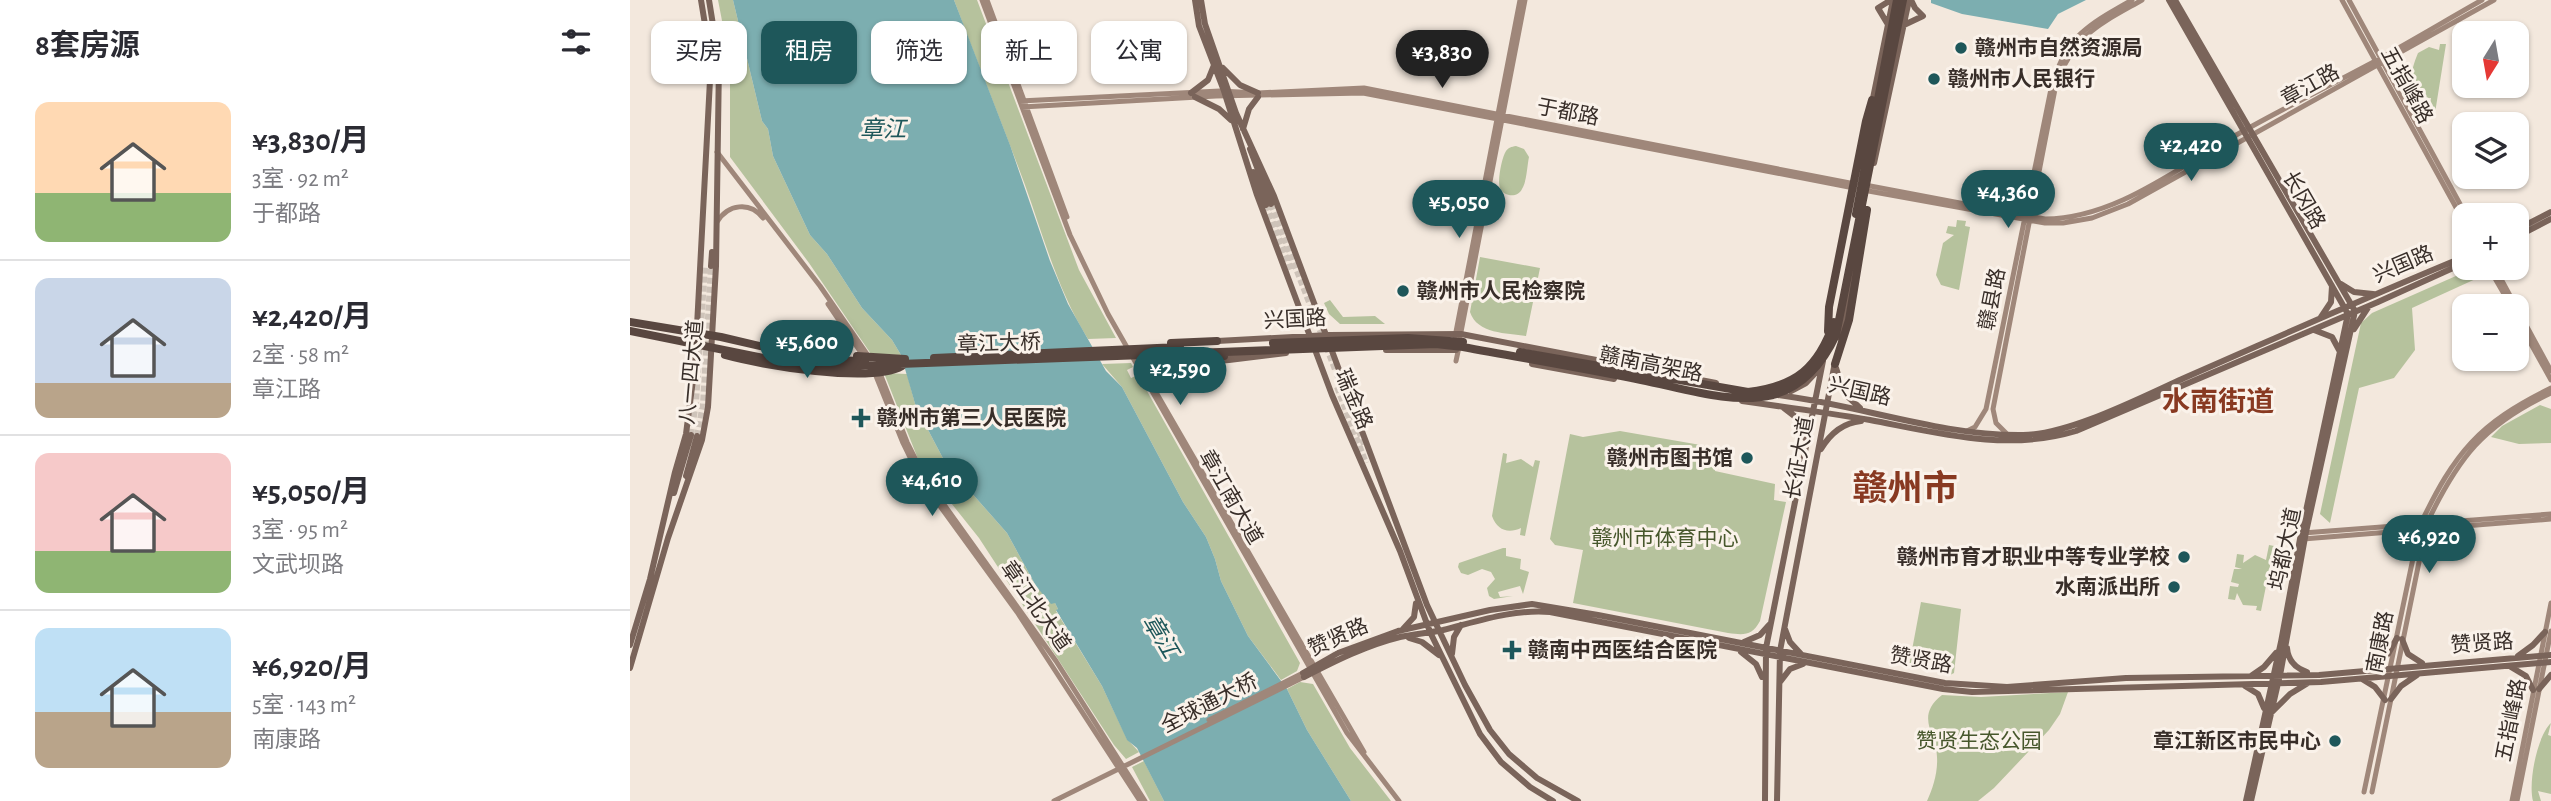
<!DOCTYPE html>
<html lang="zh">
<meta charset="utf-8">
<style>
body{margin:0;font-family:"Alegreya Sans","Noto Sans SC",sans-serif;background:#f2f2f3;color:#2b2b33;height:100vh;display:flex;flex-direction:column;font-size:26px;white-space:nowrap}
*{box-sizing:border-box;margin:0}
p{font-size:23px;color:#7c7c81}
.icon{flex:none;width:38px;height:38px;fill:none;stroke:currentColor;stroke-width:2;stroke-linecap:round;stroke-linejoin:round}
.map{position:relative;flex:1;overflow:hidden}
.side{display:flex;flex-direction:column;background:#fff;width:630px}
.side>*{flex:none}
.guide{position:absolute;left:21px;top:21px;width:665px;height:63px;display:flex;gap:14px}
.needle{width:46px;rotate:191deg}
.tools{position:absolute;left:1822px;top:21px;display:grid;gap:14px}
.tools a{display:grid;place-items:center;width:77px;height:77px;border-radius:14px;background:#fff;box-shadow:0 2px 5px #0004;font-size:35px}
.price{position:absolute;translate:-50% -60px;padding:0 16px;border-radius:24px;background:#1e575a;color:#fff;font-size:23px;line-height:46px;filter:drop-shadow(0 2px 4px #0008)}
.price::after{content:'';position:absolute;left:50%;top:42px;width:21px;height:16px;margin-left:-10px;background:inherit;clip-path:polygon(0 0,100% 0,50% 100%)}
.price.selected{background:#222;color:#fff}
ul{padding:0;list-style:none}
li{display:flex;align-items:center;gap:21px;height:175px;padding:0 35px}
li+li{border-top:2px solid #e1e1e2}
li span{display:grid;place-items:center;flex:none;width:196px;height:140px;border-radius:14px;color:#555}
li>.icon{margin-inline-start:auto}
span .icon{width:84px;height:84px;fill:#fffc;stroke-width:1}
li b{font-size:30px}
h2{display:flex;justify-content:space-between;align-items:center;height:84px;padding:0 35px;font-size:30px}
.pill{padding:0 24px;border-radius:14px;background:#fff;box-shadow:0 2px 5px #0004;font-size:24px;line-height:63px}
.pill.selected{background:#1e575a;color:#fff}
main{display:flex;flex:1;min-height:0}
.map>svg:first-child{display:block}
.green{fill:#b6c29d}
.water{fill:#7caeb0}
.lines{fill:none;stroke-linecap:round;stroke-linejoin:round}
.primary-tunnel{stroke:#cec3b9;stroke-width:6;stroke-dasharray:6 3;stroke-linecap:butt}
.secondary{stroke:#9f877a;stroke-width:5}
.primary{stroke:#7a645a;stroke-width:6}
.highway{stroke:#594740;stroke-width:8}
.poi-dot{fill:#1e575a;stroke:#faf2ea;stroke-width:2.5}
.labels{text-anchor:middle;stroke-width:6;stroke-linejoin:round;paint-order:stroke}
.poi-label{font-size:21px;font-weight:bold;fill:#382e29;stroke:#faf2ea;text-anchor:start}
.street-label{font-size:21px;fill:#382e29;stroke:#faf2ea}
.park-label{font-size:21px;fill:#47572c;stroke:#faf2ea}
.water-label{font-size:23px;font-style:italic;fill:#1e575a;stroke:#faf2ea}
.district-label{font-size:28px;font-weight:bold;fill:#883921;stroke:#faf2ea}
.town-label{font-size:35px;font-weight:bold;fill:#883921;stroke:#faf2ea}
</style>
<main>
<section class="side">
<h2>8套房源<svg class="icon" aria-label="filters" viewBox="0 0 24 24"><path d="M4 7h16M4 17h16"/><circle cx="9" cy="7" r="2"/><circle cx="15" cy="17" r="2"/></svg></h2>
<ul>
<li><span style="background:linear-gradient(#ffd9b3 65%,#8fb573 0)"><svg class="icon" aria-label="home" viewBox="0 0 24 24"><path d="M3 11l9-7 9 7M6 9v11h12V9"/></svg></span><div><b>¥3,830/月</b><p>3室 · 92 m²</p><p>于都路</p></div></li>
<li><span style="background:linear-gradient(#c9d6e8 75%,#b9a48a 0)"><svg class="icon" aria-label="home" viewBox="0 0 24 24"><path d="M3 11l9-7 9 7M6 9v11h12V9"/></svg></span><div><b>¥2,420/月</b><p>2室 · 58 m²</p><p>章江路</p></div></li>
<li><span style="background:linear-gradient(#f6c9c9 70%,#8fb573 0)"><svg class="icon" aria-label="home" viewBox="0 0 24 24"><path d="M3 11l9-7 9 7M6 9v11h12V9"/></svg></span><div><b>¥5,050/月</b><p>3室 · 95 m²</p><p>文武坝路</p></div></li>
<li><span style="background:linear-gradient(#bfe0f5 60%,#b9a48a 0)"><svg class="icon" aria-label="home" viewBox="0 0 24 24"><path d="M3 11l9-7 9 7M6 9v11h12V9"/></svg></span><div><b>¥6,920/月</b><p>5室 · 143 m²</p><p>南康路</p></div></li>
</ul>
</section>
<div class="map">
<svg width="1921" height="801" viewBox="0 0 1921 801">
<rect width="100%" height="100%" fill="#f3e8dd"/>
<path class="green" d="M88,0h15l29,121 6,8 5,27 37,79 17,19 35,54 30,32 9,15 -30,-1 -62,-91 -79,-106v-95z
M324,0h23l102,270 37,68 -28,1c-30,-48 -44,-101 -63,-154 -23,-62 -48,-123 -71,-185z
M1810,44h6l-11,69 -6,-1 2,-14h-13c-12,-10 -6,-31 0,-45l11,-6 10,3z
M886,146l8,3 5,8c-2,9 -2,24 -7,32 -4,9 -18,8 -22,-1 -3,-7 2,-31 6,-37 3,-4 5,-4 10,-5z
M1327,220l9,1 -1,5 5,1 -11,63 -18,-5 -5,-10 7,-32 11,-8 -8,-2 2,-7 8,1z
M850,257l60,11 -14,68c-19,-3 -49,-2 -56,-24z
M1835,272l15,5 -68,31 3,42 -21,28 -35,10 -29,135 -10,-9 41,-191 11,-10z
M700,300l13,17 32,-1 10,8h-45l-11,-10 -5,-11z
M501,363l2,4 -6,3 4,8 7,-3 162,288 -3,8 -16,9 -33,-44 -27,-55 -6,-22 -9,-22 -23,-35 -61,-115 -20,-23z
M254,373l23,1 9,33 30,57 61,69 29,53 19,17 3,6 -2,2 46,75 25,53 12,13 -13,7 -12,-14 -135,-207 -59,-74z
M1910,405l11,4v34l-32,1 -28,-7 11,-11z
M990,431l98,17 -3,23 60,13 -1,16 12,2 -26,119c-8,15 -16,14 -32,12l-155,-30 10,-53 -28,-5 -5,-6 20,-105 13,3z
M873,453l4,1 -1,9 15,-4 12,8 2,-7 5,1 -15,75 -5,-1 1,-7c-13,6 -24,2 -29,-12z
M1639,545l5,1 -13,65 -5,-1 1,-4 -14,-1 -6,-12 -2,7 -7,-1 2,-13 8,1 1,-3 -8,-2 3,-13h8l-7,-2 2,-13 7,1 -1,8 12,-8 11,5z
M873,548h3v8l15,3 -1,10 9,3 -6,22 -3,-8 -22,6 2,5 13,-1 -19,3 -5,-3 -2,-8 8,-9 -4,-7 -9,-3 -14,6 -7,-2 -3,-6 1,-4z
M1291,602l40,7 -7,64 -4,2 -41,-9z
M670,682l13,2 37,64 41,53h-40l-44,-71 -20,-41z
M1438,692l-8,22 -11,16 -55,58 -16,13h-51c6,-13 11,-29 10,-44 0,-23 -23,-40 5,-62l39,2z
M1921,723l-3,12 3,1v58l-13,-3 3,10h-8c-5,-18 4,-65 18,-78z
M514,761l20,40h-14l-18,-34z"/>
<path class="water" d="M103,0h221l56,145 40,116 18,43 38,67 16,16 61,115 23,35 9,22 6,22 27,55 39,53 20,41 44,71h-187l-27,-53 -10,-8 -25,-54 -46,-76 2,-1 -3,-6 -4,1 -15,-18 -29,-53 -61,-69 -30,-57 -15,-52 -9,-15 -30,-32 -35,-54 -17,-19 -37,-79 -5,-27 -6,-8z
M1301,0h155l-28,14 -10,15 -86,-15 -31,-11z"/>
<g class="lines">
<path class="primary-tunnel" d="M641,204l94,243
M636,205l26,67
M707,387l29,76
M61,435l5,-32 9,-137
M67,436l6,-32 8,-138"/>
<path class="secondary" d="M352,0l88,235 38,79 239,419 52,68
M357,0l80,217
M1712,0l122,222
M1719,0l117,215
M390,101l200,-10 38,2 106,-5 491,96
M392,107l194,-11 147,-3 491,95
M87,152l103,134 49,71
M1235,185l180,34c72,-1 133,-52 193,-85 42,-24 85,-45 128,-68 39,-21 77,-44 116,-66
M1233,190l182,33h18l29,-5 36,-14 366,-204
M87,222c11,-18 33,-21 46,-4
M1859,268l22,38
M1865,268l56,103
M198,304l36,53
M1886,317l35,63
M825,337l65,-337
M830,337l65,-337
M204,356l12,-6 4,-13
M826,361l3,-14
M244,371l29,72 18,37 96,132 123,189
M249,371l28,71 18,36 131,183 89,140
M527,394l207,358
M1337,431l8,-4 11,-18 66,-325c16,-49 36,-59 80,-84
M1377,434l-11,-11 -3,-14 63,-325c19,-50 42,-59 86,-84
M1673,533l248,-19
M1673,539l248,-20
M579,720l94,-47
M1734,792l56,-267c35,-73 58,-101 131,-137
M1742,792l55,-269c31,-65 56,-98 124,-130
M424,801l250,-124
M1882,801l39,-198
M1887,801l34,-170"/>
<path class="primary" d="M565,0l4,26 25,65 33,104 75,200 68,156 30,81 50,102 21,28 29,25 23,14
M571,0l4,24 31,89 38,83 153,409 38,80 25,45 19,24 28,24 41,23
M1539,0l179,314 -48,225 -19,103 -35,159
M1545,0l180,311 -49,221 -25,138 -30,131
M1257,23l-9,-15 13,-8
M1274,25l19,-9 -8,-8 -4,-8
M593,68l17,17 18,8
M561,93l17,-13 6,-15
M565,97l24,12 12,11
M1242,103l21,-103
M613,129l6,-20 9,-12
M620,149l21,55
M1244,163l35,-163
M623,172l13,33
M1886,230l35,-18
M1886,237l35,-18
M81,266l1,-14
M1850,268l14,8
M1869,268v8
M1711,284l13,8 19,2
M1691,317l10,-15 1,-16
M1724,329l15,-23
M1684,330l18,7 7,13
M1210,338l15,-76
M587,341l112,-6 132,-1 255,49
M756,350h70
M594,356l22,-1
M902,364l82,15
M508,367l91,-7 57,-7
M1206,368l8,25 16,15
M1161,391l15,-8 14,-15
M1148,395c82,10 162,41 245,40 45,0 117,-37 159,-56 94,-41 187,-83 282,-122
M1112,401c43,6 85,12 128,19 68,13 137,32 206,11l302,-129 86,-39
M1154,408l13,10 8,20
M1191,449c9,-15 21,-26 40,-28
M56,476l11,-40
M44,493l17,-58
M773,629l11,-12 2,-14
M1155,629l5,13 11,12
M779,638l13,4 17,13
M1772,639l6,15 14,9
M1114,642l16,-7 9,-10
M0,645l20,-66 25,-107 11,-38 9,-70 16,-303 -10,-61
M1657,648c1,12 8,20 20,24
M1111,652l15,12 6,13
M822,654l2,-17 7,-12
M1888,656l15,-11 12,-13
M1881,667l15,9 7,14
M0,668l38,-130 34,-98 6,-33 8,-141 3,-204 -10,-62
M1741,668l17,-14 9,-16
M673,673l35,-20 60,-22 92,-21 42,-6 66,11 347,68 62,4 119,-9 193,-3 232,-20
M1621,676l13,-9 12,-14
M674,677c31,-16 63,-32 96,-40 14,-3 29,-4 43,-7 36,-9 70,-21 107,-18l393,77 29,3 349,-10 230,-20
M1732,679l13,8 10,13
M1150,682l10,-13 13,-5
M1615,686l13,8 6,14
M1909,689l12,-14
M1761,699l10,-13 16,-11
M1641,713l19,-19 18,-11
M1135,801l1,-153 57,-287
M1147,801l3,-150 55,-289"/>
<path class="highway" d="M1226,214l41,-214
M0,322l91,15 56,13 57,5
M0,331l143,29 74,6 589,-22 27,3c59,11 119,21 178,33 41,8 90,25 132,15 31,-9 50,-32 63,-60l67,-335
M1198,331l1,-24 37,-186 6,-21
M541,343l46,-2
M643,343l135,-5 55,4
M890,352l228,40c48,-6 70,-24 86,-70
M95,355c36,10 146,29 177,11
M227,356l48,3
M304,358l246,-11
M515,359l79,-3
M195,360l40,1
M1205,364l14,-44 18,-110"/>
</g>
<g class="poi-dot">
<circle cx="1331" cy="48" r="7"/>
<circle cx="1304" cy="79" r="7"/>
<circle cx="773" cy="291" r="7"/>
<path d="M227.5 407.5h7v7h7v7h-7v7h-7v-7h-7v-7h7z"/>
<circle cx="1117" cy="458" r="7"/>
<circle cx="1554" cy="557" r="7"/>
<circle cx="1544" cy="587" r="7"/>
<path d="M878.5 639.5h7v7h7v7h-7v7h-7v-7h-7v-7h7z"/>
<circle cx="1705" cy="741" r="7"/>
</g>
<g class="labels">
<g class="poi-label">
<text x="1345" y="55">赣州市自然资源局</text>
<text x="1318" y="86">赣州市人民银行</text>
<text x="787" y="298">赣州市人民检察院</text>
<text x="247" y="425">赣州市第三人民医院</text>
<text x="1103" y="465" text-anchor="end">赣州市图书馆</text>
<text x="1540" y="564" text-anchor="end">赣州市育才职业中等专业学校</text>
<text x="1530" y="594" text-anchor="end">水南派出所</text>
<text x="898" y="657">赣南中西医结合医院</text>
<text x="1691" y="748" text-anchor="end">章江新区市民中心</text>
</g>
<g class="street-label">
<text transform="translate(1680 85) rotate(-29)" y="7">章江路</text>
<text transform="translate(1777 85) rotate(61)" y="7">五指峰路</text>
<text transform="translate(938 112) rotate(11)" y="7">于都路</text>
<text transform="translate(1674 200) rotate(60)" y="7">长冈路</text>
<text transform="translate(1773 264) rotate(-23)" y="7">兴国路</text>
<text transform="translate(1362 299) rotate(-79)" y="7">赣县路</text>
<text transform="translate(665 319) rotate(-3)" y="7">兴国路</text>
<text transform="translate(369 343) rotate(-2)" y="7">章江大桥</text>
<text transform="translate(1021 364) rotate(11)" y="7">赣南高架路</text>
<text transform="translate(61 372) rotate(-85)" y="7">八一四大道</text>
<text transform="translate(1230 391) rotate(13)" y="7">兴国路</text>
<text transform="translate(724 399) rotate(67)" y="7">瑞金路</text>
<text transform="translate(1169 458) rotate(-80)" y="7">长征大道</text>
<text transform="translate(601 497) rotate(60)" y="7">章江南大道</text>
<text transform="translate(1655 549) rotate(-78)" y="7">坞都大道</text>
<text transform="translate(406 606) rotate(55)" y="7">章江北大道</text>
<text transform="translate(708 637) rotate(-24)" y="7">赞贤路</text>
<text transform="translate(1750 642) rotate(-79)" y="7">南康路</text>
<text transform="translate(1852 643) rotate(-4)" y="7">赞贤路</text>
<text transform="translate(1291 660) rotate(10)" y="7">赞贤路</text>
<text transform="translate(579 703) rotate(-27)" y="7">全球通大桥</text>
<text transform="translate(1881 720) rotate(-79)" y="7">五指峰路</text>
</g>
<g class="park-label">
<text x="1035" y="545">赣州市体育中心</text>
<text x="1349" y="748">赞贤生态公园</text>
</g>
<g class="water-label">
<text x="253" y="137">章江</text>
<text transform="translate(531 636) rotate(59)" y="8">章江</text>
</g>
<g class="district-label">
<text x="1588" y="411">水南街道</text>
</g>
<g class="town-label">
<text x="1275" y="500">赣州市</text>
</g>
</g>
</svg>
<div class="tools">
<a><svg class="needle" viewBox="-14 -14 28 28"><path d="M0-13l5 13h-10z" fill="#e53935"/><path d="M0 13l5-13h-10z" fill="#7c7c81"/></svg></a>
<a><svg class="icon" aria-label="layers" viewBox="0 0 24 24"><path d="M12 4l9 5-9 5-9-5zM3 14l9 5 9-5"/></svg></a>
<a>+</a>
<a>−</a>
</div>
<b class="price selected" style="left:812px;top:90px">¥3,830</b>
<b class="price" style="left:1561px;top:183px">¥2,420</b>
<b class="price" style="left:1378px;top:230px">¥4,360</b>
<b class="price" style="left:829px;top:240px">¥5,050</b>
<b class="price" style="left:177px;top:380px">¥5,600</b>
<b class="price" style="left:550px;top:407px">¥2,590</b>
<b class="price" style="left:302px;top:518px">¥4,610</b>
<b class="price" style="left:1799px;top:575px">¥6,920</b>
<div class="guide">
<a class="pill">买房</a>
<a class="pill selected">租房</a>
<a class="pill">筛选</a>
<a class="pill">新上</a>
<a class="pill">公寓</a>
</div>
</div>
</main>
